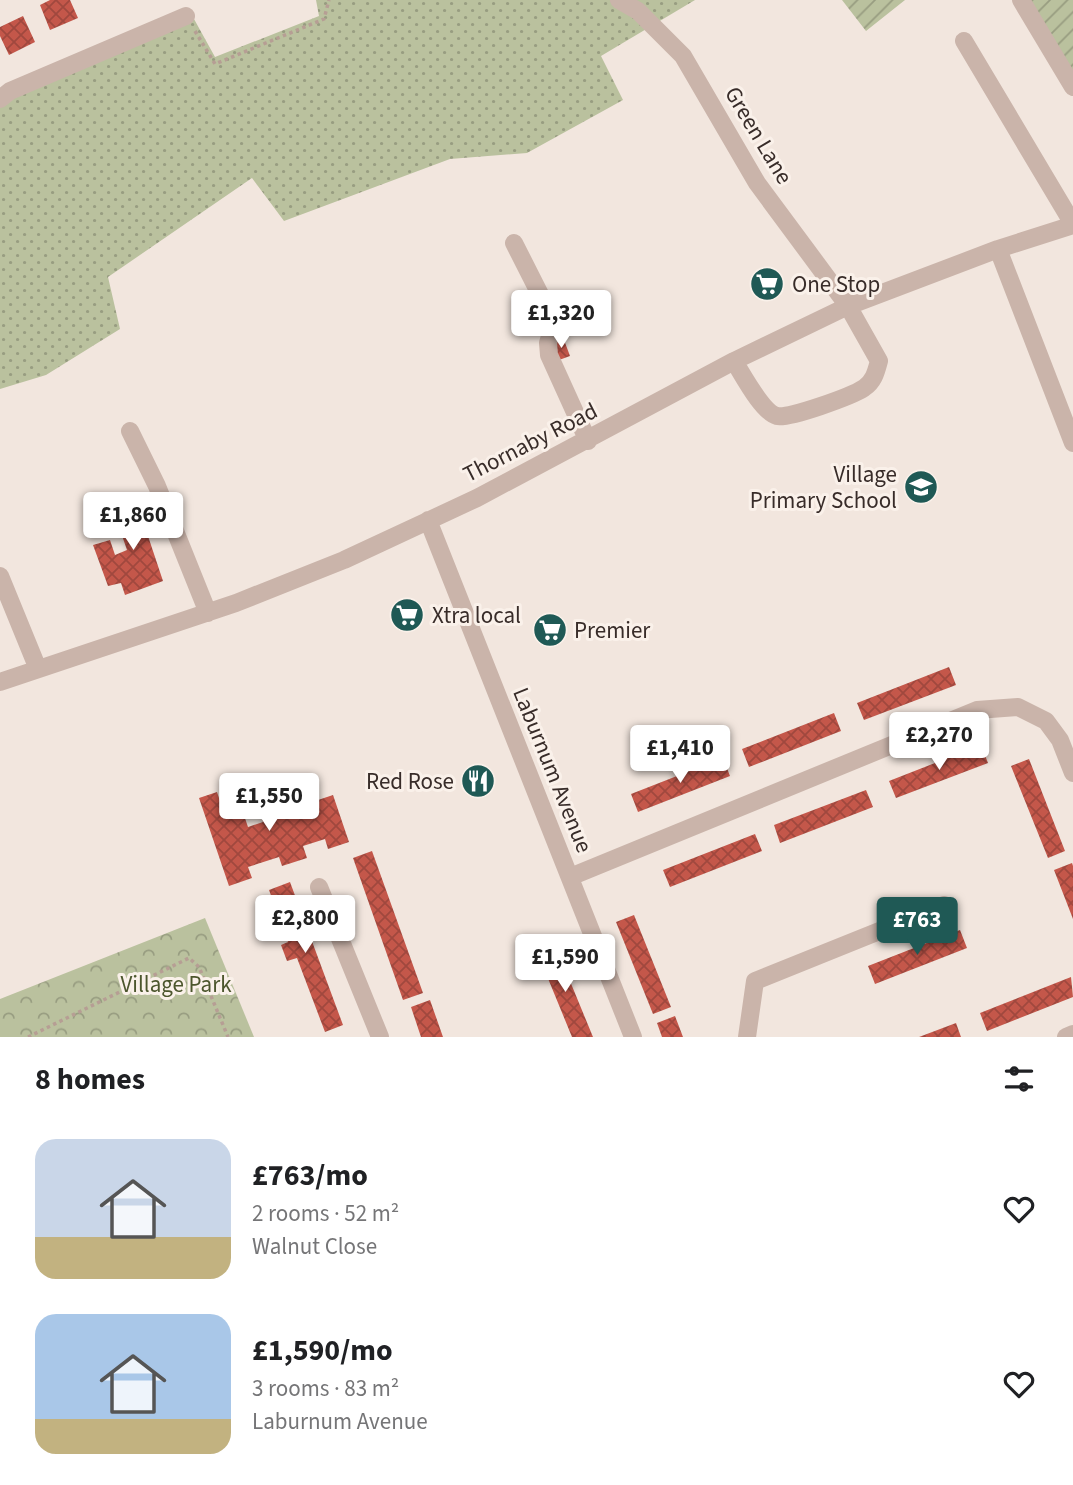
<!DOCTYPE html>
<meta charset="utf-8">
<style>
body{margin:0;font-family:"Source Sans 3",sans-serif;background:#f2f2f2;color:#202124;height:100vh;display:flex;flex-direction:column;font-size:26px;white-space:nowrap}
*{box-sizing:border-box;margin:0}
p{font-size:23px;color:#757577}
.icon{flex:none;width:38px;height:38px;fill:none;stroke:currentColor;stroke-width:2;stroke-linecap:round;stroke-linejoin:round}
.map{position:relative;height:1037px;overflow:hidden}
.side{display:flex;flex-direction:column;background:#fff;flex:1}
.side>*{flex:none}
.price{position:absolute;translate:-50% -60px;padding:0 16px;border-radius:7px;background:#fff;color:#222;font-size:23px;line-height:46px;filter:drop-shadow(0 2px 4px #0008)}
.price::after{content:'';position:absolute;left:50%;top:42px;width:21px;height:16px;margin-left:-10px;background:inherit;clip-path:polygon(0 0,100% 0,50% 100%)}
.price.on{background:#1f5955;color:#fff}
ul{padding:0;list-style:none}
li{display:flex;align-items:center;gap:21px;height:175px;padding:0 35px}
li span{display:grid;place-items:center;flex:none;width:196px;height:140px;border-radius:21px;color:#555}
li>.icon{margin-inline-start:auto}
span .icon{width:84px;height:84px;fill:#fffc;stroke-width:1}
li b{font-size:30px}
h2{display:flex;justify-content:space-between;align-items:center;height:84px;padding:0 35px;font-size:30px}
.map>svg:first-child{display:block}
.grass{fill:url(#grass-dots)}
.park{fill:url(#park-crowns)}
.garden{fill:url(#garden-furrows)}
.building{fill:url(#building-cross-hatch)}
.lines{fill:none;stroke-linecap:round;stroke-linejoin:round}
.path{stroke:#b69e94;stroke-width:3.5;stroke-dasharray:3.5 3.5;stroke-linecap:butt}
.minor{stroke:#cab4aa;stroke-width:18}
.labels{text-anchor:middle;stroke-width:6;stroke-linejoin:round;paint-order:stroke}
.street-label{font-size:23px;fill:#382c29;stroke:#faf1ea}
.poi-label{font-size:23px;fill:#382c29;stroke:#faf1ea;text-anchor:start}
.park-label{font-size:23px;fill:#4c562d;stroke:#faf1ea}
</style>
<div class="map">
<svg width="1073" height="1037" viewBox="0 0 1073 1037">
<defs>
<pattern id="grass-dots" width="8" height="8" patternUnits="userSpaceOnUse" patternTransform="scale(1.75)"><rect width="8" height="8" fill="#bac19e"/><path d="M2 2h.1M6 6h.1" fill="none" stroke="#989d81" stroke-width="1.8" stroke-linecap="round"/></pattern>
<pattern id="park-crowns" width="20" height="18" patternUnits="userSpaceOnUse" patternTransform="scale(1.75)"><rect width="20" height="18" fill="#bac19e"/><path d="M2 6a3 3 0 1 1 6 0M12 15a3 3 0 1 1 6 0" fill="none" stroke="#989d81"/></pattern>
<pattern id="garden-furrows" width="10" height="10" patternUnits="userSpaceOnUse" patternTransform="scale(1.75)"><rect width="10" height="10" fill="#bac19e"/><path d="M-1 1l2-2M0 10L10 0M9 11l2-2" fill="none" stroke="#989d81"/></pattern>
<pattern id="building-cross-hatch" width="8" height="8" patternUnits="userSpaceOnUse" patternTransform="scale(1.75)"><rect width="8" height="8" fill="#c4574a"/><path d="M0 0l8 8M0 8l8-8" fill="none" stroke="#a0483e"/></pattern>
</defs>
<rect width="100%" height="100%" fill="#f2e6de"/>
<path class="grass" d="M316,0h379l-94,56 22,44 -96,53 -77,6 -166,62 -32,-43 -144,99 12,52 -74,46 -46,14v-289l194,-81 21,38 104,-41z"/>
<path class="park" d="M205,918l49,119h-254v-38z"/>
<path class="garden" d="M842,0h63l-39,31z
M1017,0h56v92z"/>
<path class="building" d="M50,0h20l8,18 -28,12 -10,-25z
M23,16l12,26 -26,13 -9,-19v-9z
M564,340l6,16 -11,4 -6,-17z
M154,504l9,26 -15,6 15,45 -38,14 -4,-12 -13,3 -15,-41 17,-5 5,15 12,-5 -11,-32z
M949,667l7,18 -92,35 -7,-17z
M834,713l7,18 -92,36 -7,-18z
M981,745l7,18 -92,35 -7,-17z
M723,758l7,18 -92,36 -7,-18z
M1029,759l36,92 -17,7 -37,-92z
M866,790l7,17 -93,36 -6,-18z
M217,792l3,9 17,-6 11,32 15,-5 -4,-12 32,-11 3,9 39,-13 16,47 -21,7 -3,-10 -22,7 4,12 -25,8 -3,-9 -31,10 4,11 -23,8 -30,-88z
M755,834l7,17 -92,36 -7,-17z
M372,851l51,142 -20,7 -50,-142z
M1072,863l1,3v53l-19,-49z
M290,882l53,143 -18,7 -28,-74 -10,3 -6,-16 7,-3 -19,-52z
M634,915l37,92 -18,7 -37,-92z
M960,930l7,18 -92,36 -7,-18z
M555,946l10,23 28,68h-21l-34,-83z
M1071,977l2,20 -86,34 -7,-18z
M430,1000l13,37h-22l-10,-30z
M675,1016l8,21h-21l-5,-14z
M956,1023l5,14h-42z"/>
<g class="lines">
<path class="path" d="M195,31l20,33 109,-45 5,-19
M28,1037l161,-79 10,9 29,70"/>
<path class="minor" d="M619,0l19,11 45,45 74,127 91,123 31,55c-3,11 -5,20 -15,27 -12,8 -75,31 -87,28 -15,-4 -34,-41 -43,-55
M1021,0l52,87
M964,41l109,183
M0,99l10,-8 176,-75
M514,243l40,79 -6,21 1,12 39,86
M998,249l75,194
M130,431l27,55 51,127
M428,520l205,517
M0,576l38,93
M0,682l236,-79 108,-43 133,-62 257,-137 114,-55 150,-57 75,-24
M570,877l407,-167 41,-3 28,14 14,19 13,33
M319,887l61,150
M747,1037l8,-56 189,-76
M1066,1037l7,-3"/>
</g>
<defs>
<g id="supermarket-disc" transform="scale(1.75)"><circle r="9.5" fill="#1f5955" stroke="#faf1ea"/><path d="M-6-5.5h2.5l.6 2H6L4.5 2H-2.5L-4.4-4H-6ZM-1.5 3.2a1.3 1.3 0 1 0 .1 0ZM3 3.2a1.3 1.3 0 1 0 .1 0Z" fill="#fff"/></g>
<g id="school-disc" transform="scale(1.75)"><circle r="9.5" fill="#1f5955" stroke="#faf1ea"/><path d="M0-5L7-2L0 1L-7-2ZM-4 1L0 2.5L4 1V4Q0 6-4 4Z" fill="#fff"/></g>
<g id="restaurant-disc" transform="scale(1.75)"><circle r="9.5" fill="#1f5955" stroke="#faf1ea"/><path d="M-5-6h1v4h1v-4h1v4h1v-4h1v5L-1.5 .5V6h-2V.5L-5-1ZM5-6V6H3V1.5H1.5Q1.5-4 5-6Z" fill="#fff"/></g>
</defs>
<g fill-rule="evenodd">
<use href="#supermarket-disc" x="767" y="284"/>
<use href="#school-disc" x="921" y="487"/>
<use href="#supermarket-disc" x="407" y="615"/>
<use href="#supermarket-disc" x="550" y="630"/>
<use href="#restaurant-disc" x="478" y="781"/>
</g>
<g class="labels">
<g class="street-label">
<text transform="translate(759 135) rotate(59)" y="8">Green Lane</text>
<text transform="translate(530 442) rotate(-27)" y="8">Thornaby Road</text>
<text transform="translate(553 770) rotate(68)" y="8">Laburnum Avenue</text>
</g>
<g class="poi-label">
<text x="792" y="292">One Stop</text>
<text x="897" y="482" text-anchor="end">Village<tspan x="897" dy="26">Primary School</tspan></text>
<text x="432" y="623">Xtra local</text>
<text x="574" y="638">Premier</text>
<text x="454" y="789" text-anchor="end">Red Rose</text>
</g>
<g class="park-label">
<text x="176" y="992">Village Park</text>
</g>
</g>
</svg>
<b class="price" style="left:561px;top:350px">£1,320</b>
<b class="price" style="left:133px;top:552px">£1,860</b>
<b class="price" style="left:939px;top:772px">£2,270</b>
<b class="price" style="left:680px;top:785px">£1,410</b>
<b class="price" style="left:269px;top:833px">£1,550</b>
<b class="price" style="left:305px;top:955px">£2,800</b>
<b class="price on" style="left:917px;top:957px">£763</b>
<b class="price" style="left:565px;top:994px">£1,590</b>
</div>
<section class="side">
<h2>8 homes<svg class="icon" aria-label="filters" viewBox="0 0 24 24"><path d="M4 7h16M4 17h16"/><circle cx="9" cy="7" r="2"/><circle cx="15" cy="17" r="2"/></svg></h2>
<ul>
<li><span style="background:linear-gradient(#c9d6e8 70%,#c2b280 0)"><svg class="icon" aria-label="home" viewBox="0 0 24 24"><path d="M3 11l9-7 9 7M6 9v11h12V9"/></svg></span><div><b>£763/mo</b><p>2 rooms · 52 m²</p><p>Walnut Close</p></div><svg class="icon" aria-label="heart" viewBox="0 0 24 24"><path d="M12 20l-8-8c-3-5 5-10 8-4 3-6 11-1 8 4z"/></svg></li>
<li><span style="background:linear-gradient(#a9c7e8 75%,#c2b280 0)"><svg class="icon" aria-label="home" viewBox="0 0 24 24"><path d="M3 11l9-7 9 7M6 9v11h12V9"/></svg></span><div><b>£1,590/mo</b><p>3 rooms · 83 m²</p><p>Laburnum Avenue</p></div><svg class="icon" aria-label="heart" viewBox="0 0 24 24"><path d="M12 20l-8-8c-3-5 5-10 8-4 3-6 11-1 8 4z"/></svg></li>
</ul>
</section>
